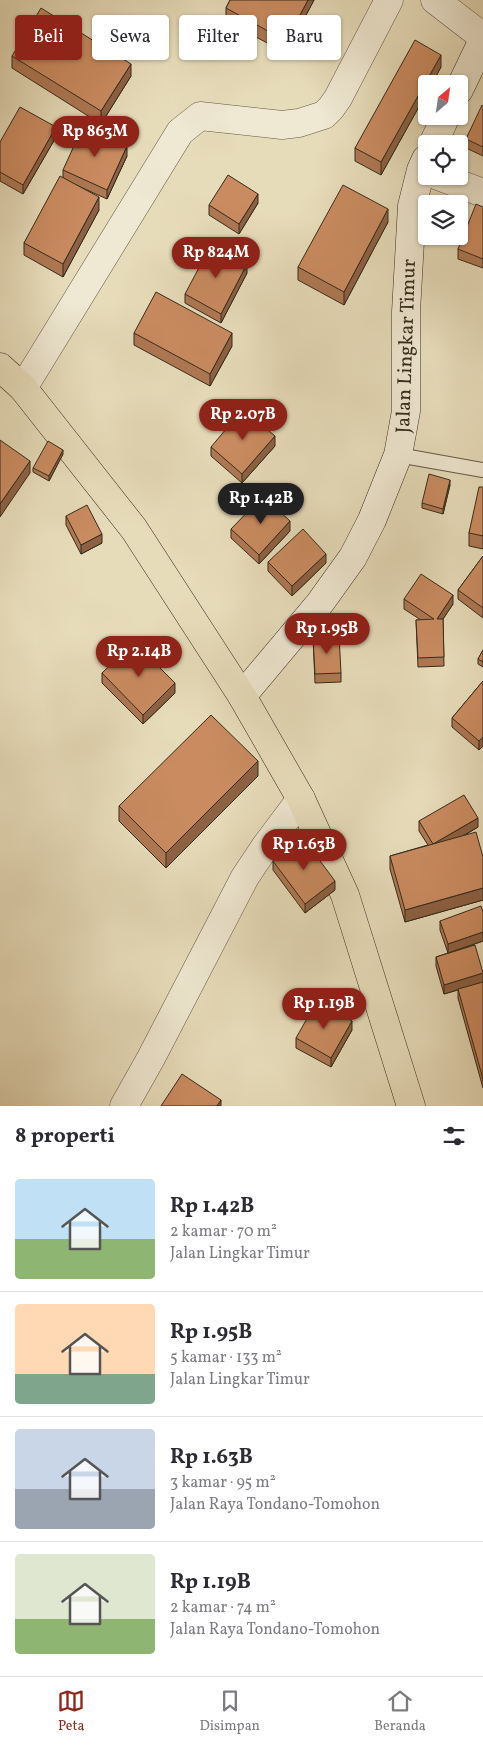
<!DOCTYPE html>
<html lang="id">
<meta charset="utf-8">
<style>
body{margin:0;font-family:Vollkorn,serif;background:#f7f7f7;color:#2b2b33;height:100vh;display:flex;flex-direction:column;font-size:19px;white-space:nowrap}
*{box-sizing:border-box;margin:0}
p{font-size:16px;color:#7c7c81}
.icon{flex:none;width:28px;height:28px;fill:none;stroke:currentColor;stroke-width:2;stroke-linecap:round;stroke-linejoin:round}
.map{position:relative;height:1106px;overflow:hidden}
.details{display:flex;flex-direction:column;background:#fff;flex:1}
.details>*{flex:none}
.hud{position:absolute;left:15px;top:15px;width:454px;height:45px;display:flex;gap:10px}
.needle{width:32px;rotate:29deg}
.buttons{position:absolute;left:418px;top:75px;display:grid;gap:10px}
.buttons a{display:grid;place-items:center;width:50px;height:50px;border-radius:5px;background:#fff;box-shadow:0 1px 4px #0004;font-size:25px}
.price{position:absolute;translate:-50% -42px;padding:0 11px;border-radius:18px;background:#8f2418;color:#fff;font-size:16px;line-height:32px;filter:drop-shadow(0 1px 2px #0008)}
.price::after{content:'';position:absolute;left:50%;top:30px;width:15px;height:11px;margin-left:-8px;background:inherit;clip-path:polygon(0 0,100% 0,50% 100%)}
.price.selected{background:#222;color:#fff}
ul{padding:0;list-style:none}
li{display:flex;align-items:center;gap:15px;height:125px;padding:0 15px}
li+li{border-top:1px solid #e1e1e2}
li span{display:grid;place-items:center;flex:none;width:140px;height:100px;border-radius:5px;color:#555}
li>.icon{margin-inline-start:auto}
span .icon{width:60px;height:60px;fill:#fffc;stroke-width:1}
li b{font-size:21px}
h2{display:flex;justify-content:space-between;align-items:center;height:60px;padding:0 15px;font-size:21px}
.tag{padding:0 18px;border-radius:5px;background:#fff;box-shadow:0 1px 4px #0004;font-size:18px;line-height:45px}
.tag.selected{background:#8f2418;color:#fff}
.menu{display:flex;justify-content:space-around;align-items:center;height:70px;border-top:1px solid #e1e1e2;background:#fff;font-size:14px;color:#7c7c81}
.menu a{display:grid;justify-items:center;gap:2px}
.menu .selected{color:#8f2418}
.map>svg:first-child{display:block}
.lines{fill:none;stroke-linecap:round;stroke-linejoin:round}
.lane-casing{stroke:#625745;stroke-width:16}
.street-casing{stroke:#625745;stroke-width:29}
.secondary-casing{stroke:#352b1e;stroke-width:29}
.highway-casing{stroke:#352b1e;stroke-width:29}
.lane{stroke:#efe8d2;stroke-width:14}
.street{stroke:#efe8d2;stroke-width:28}
.secondary{stroke:#efe8d2;stroke-width:28}
.highway{stroke:#e7dcba;stroke-width:28}
.wall{fill:#ae7853;stroke:#352b1e}
.shaded-wall{fill:#8d6143;stroke:#352b1e}
.building{fill:#ca8b60;stroke:#352b1e}
.labels{text-anchor:middle;stroke-width:4.5;stroke-linejoin:round;paint-order:stroke}
.street-label{font-size:20px;fill:#352b1e;stroke:#efe8d2}
</style>
<div class="map">
<svg width="483" height="1106" viewBox="0 0 483 1106">
<rect width="100%" height="100%" fill="#e7dcba"/>
<filter id="stains"><feTurbulence type="fractalNoise" baseFrequency=".004" numOctaves="4"/><feColorMatrix values="0 0 0 0 .2 0 0 0 0 .09 0 0 0 0 .02 0 0 0 .5 -.17"/></filter>
<radialGradient id="worn" r=".72"><stop offset=".6" stop-color="#630" stop-opacity="0"/><stop offset="1" stop-color="#630" stop-opacity=".3"/></radialGradient>
<g class="lines">
<g class="lane-casing">
<path id="lane" d="M398,455l85,15"/>
</g>
<g class="street-casing">
<path id="street" d="M435,0l48,37
M438,176l45,17
M23,388l157,-256 20,-16 82,9 17,-2 25,-8 7,-7 7,-10 51,-98
M124,1106l27,-48 94,-181 20,-30 36,-48"/>
</g>
<g class="secondary-casing">
<path id="secondary" d="M459,90l24,-50
M433,144l13,-28
M242,696l78,-93 33,-46 19,-37 26,-65 8,-44v-99l6,-106 9,-36 5,-11"/>
</g>
<g class="highway-casing">
<path id="highway" d="M0,367l23,21 111,141 108,167 59,103 44,96 66,211"/>
</g>
<use href="#lane" class="lane"/>
<use href="#street" class="street"/>
<use href="#secondary" class="secondary"/>
<use href="#highway" class="highway"/>
</g>
<path class="wall" d="M230,0h84l-28,53 -60,-32v-13z
M12,56l119,20 -30,48 -89,-56z
M441,67l-60,108 -26,-14v-13z
M483,106v50l-17,-8v-9z
M56,137l-33,57 -23,-13v-39z
M127,156l-20,43 -31,-14 23,25 -36,67 -39,-22v-12l39,-65v-8z
M258,203l-19,31 -30,-19v-10z
M483,207v61l-25,-9v-10z
M388,222l-44,83 -46,-25v-13z
M247,273l-26,50 -36,-20v-9z
M134,333l98,13 -22,40 -76,-41z
M275,446l-33,37 -31,-27v-9z
M63,454l-14,27 -16,-9v-4z
M450,485l-7,29 -21,-6v-5z
M483,487v62l-14,-3v-13z
M66,516l36,27 -21,11 -15,-29z
M231,529l59,2 -31,33 -28,-26z
M483,556v62l-25,-19v-9z
M268,562l58,1 -34,33 -24,-25z
M404,599l49,5 -10,15 1,47 -26,1 -2,-47h5l-17,-11z
M313,637l28,36v9l-26,1z
M483,650v17l-5,-3v-5z
M102,673l73,20 -32,31 -41,-41z
M483,681l-4,69 -27,-23v-9z
M258,776l-92,92 -47,-47v-15z
M419,821l59,6 -13,8 18,22v43l-78,22 -15,-53v-13l38,-11 -9,-14z
M273,861l62,29 -30,23 -32,-43z
M440,921l43,20 -28,10 28,21v116l-25,-90v-8l-14,4 -8,-28v-9l12,-4 -8,-23z
M352,1030l-21,37 -35,-19v-10z"/>
<path class="shaded-wall" d="M308,0h6l-28,53v-12z
M441,55v12l-9,17h-6v10l-45,81v-13z
M131,64v12l-30,48v-13z
M56,127v10l-33,57v-9z
M127,146v10l-20,43v-9z
M258,194v9l-19,31v-10z
M99,197v13l-36,67v-13z
M388,209v13l-44,83v-13z
M247,264v9l-26,50v-9z
M232,333v13l-22,40v-12z
M275,436v10l-33,37v-9z
M63,450v4l-14,27v-5z
M30,461v12l-30,44v-13z
M450,480v5l-7,29v-5z
M290,521v10l-31,33v-9z
M102,534v9l-21,11v-9z
M326,554v9l-34,33v-10z
M453,595v9l-16,24v-9z
M175,683v10l-32,31v-9z
M483,737v9l-4,4v-9z
M258,761v15l-92,92v-15z
M478,818v9l-45,26v-9z
M335,881v9l-30,23v-9z
M483,888v12l-78,22v-12z
M483,932v9l-35,12v-9z
M483,973v9l-39,12v-9z
M352,1021v9l-21,37v-9z
M221,1100v6h-4z"/>
<path class="building" d="M230,0h78l-22,41 -60,-33z
M41,8l90,56 -30,47 -89,-55z
M415,40l26,15 -60,107 -26,-14z
M482,105l1,1v41l-17,-8z
M20,107l36,20 -33,58 -23,-13v-30z
M83,126l44,20 -20,44 -44,-20z
M228,175l30,19 -19,30 -30,-19z
M60,176l39,21 -36,67 -39,-21z
M343,185l45,24 -44,83 -46,-25z
M476,204l7,3v52l-25,-10z
M211,245l36,19 -26,50 -36,-20z
M156,292l76,41 -22,41 -76,-41z
M243,409l32,27 -33,38 -31,-27z
M0,440l30,21 -30,43z
M48,441l15,9 -14,26 -16,-8z
M429,474l21,6 -7,29 -21,-6z
M479,487h4v49l-14,-3z
M263,496l27,25 -31,34 -28,-26z
M87,505l15,29 -21,11 -15,-29z
M303,529l23,25 -34,32 -24,-24z
M483,556v52l-25,-18z
M421,574l32,21 -16,24h6l1,38 -26,1 -2,-38 18,-1 -30,-20z
M339,635l2,38 -26,1 -2,-37z
M134,642l41,41 -32,32 -41,-42z
M483,650v12l-5,-3z
M483,681v56l-4,4 -27,-23z
M211,715l47,46 -92,92 -47,-47z
M464,795l14,23 -45,26 -14,-23z
M476,832l7,25v31l-78,22 -15,-54z
M303,838l32,43 -30,23 -32,-43z
M481,906l2,6v20l-35,12 -8,-23z
M475,945l8,28 -39,12 -8,-28z
M483,982v97l-25,-90z
M317,1001l35,20 -21,37 -35,-20z
M182,1074l39,26 -4,6h-56z"/>
<g class="labels">
<g class="street-label">
<text transform="translate(405 346) rotate(-88)" y="7">Jalan Lingkar Timur</text>
</g>
</g>
<rect width="100%" height="100%" filter="url(#stains)"/>
<rect width="100%" height="100%" fill="url(#worn)"/>
</svg>
<div class="buttons">
<a><svg class="needle" viewBox="-14 -14 28 28"><path d="M0-13l5 13h-10z" fill="#e53935"/><path d="M0 13l5-13h-10z" fill="#7c7c81"/></svg></a>
<a><svg class="icon" aria-label="locate" viewBox="0 0 24 24"><circle cx="12" cy="12" r="6"/><path d="M12 2v4M12 18v4M2 12h4M18 12h4"/></svg></a>
<a><svg class="icon" aria-label="layers" viewBox="0 0 24 24"><path d="M12 4l9 5-9 5-9-5zM3 14l9 5 9-5"/></svg></a>
</div>
<b class="price" style="left:95px;top:158px">Rp 863M</b>
<b class="price" style="left:216px;top:279px">Rp 824M</b>
<b class="price" style="left:243px;top:441px">Rp 2.07B</b>
<b class="price selected" style="left:261px;top:525px">Rp 1.42B</b>
<b class="price" style="left:327px;top:655px">Rp 1.95B</b>
<b class="price" style="left:139px;top:678px">Rp 2.14B</b>
<b class="price" style="left:304px;top:871px">Rp 1.63B</b>
<b class="price" style="left:324px;top:1030px">Rp 1.19B</b>
<div class="hud">
<a class="tag selected">Beli</a>
<a class="tag">Sewa</a>
<a class="tag">Filter</a>
<a class="tag">Baru</a>
</div>
</div>
<section class="details">
<h2>8 properti<svg class="icon" aria-label="filters" viewBox="0 0 24 24"><path d="M4 7h16M4 17h16"/><circle cx="9" cy="7" r="2"/><circle cx="15" cy="17" r="2"/></svg></h2>
<ul>
<li><span style="background:linear-gradient(#bfe0f5 60%,#8fb573 0)"><svg class="icon" aria-label="home" viewBox="0 0 24 24"><path d="M3 11l9-7 9 7M6 9v11h12V9"/></svg></span><div><b>Rp 1.42B</b><p>2 kamar · 70 m²</p><p>Jalan Lingkar Timur</p></div></li>
<li><span style="background:linear-gradient(#ffd9b3 70%,#7fa58c 0)"><svg class="icon" aria-label="home" viewBox="0 0 24 24"><path d="M3 11l9-7 9 7M6 9v11h12V9"/></svg></span><div><b>Rp 1.95B</b><p>5 kamar · 133 m²</p><p>Jalan Lingkar Timur</p></div></li>
<li><span style="background:linear-gradient(#c9d6e8 60%,#9aa5b1 0)"><svg class="icon" aria-label="home" viewBox="0 0 24 24"><path d="M3 11l9-7 9 7M6 9v11h12V9"/></svg></span><div><b>Rp 1.63B</b><p>3 kamar · 95 m²</p><p>Jalan Raya Tondano-Tomohon</p></div></li>
<li><span style="background:linear-gradient(#dfe7d0 65%,#8fb573 0)"><svg class="icon" aria-label="home" viewBox="0 0 24 24"><path d="M3 11l9-7 9 7M6 9v11h12V9"/></svg></span><div><b>Rp 1.19B</b><p>2 kamar · 74 m²</p><p>Jalan Raya Tondano-Tomohon</p></div></li>
</ul>
</section>
<nav class="menu">
<a class="selected"><svg class="icon" aria-label="map" viewBox="0 0 24 24"><path d="M3 6l6-2 6 2 6-2v14l-6 2-6-2-6 2zM9 4v14M15 6v14"/></svg>Peta</a>
<a><svg class="icon" aria-label="saved" viewBox="0 0 24 24"><path d="M7 4h10v16l-5-4-5 4z"/></svg>Disimpan</a>
<a><svg class="icon" aria-label="home" viewBox="0 0 24 24"><path d="M3 11l9-7 9 7M6 9v11h12V9"/></svg>Beranda</a>
</nav>
